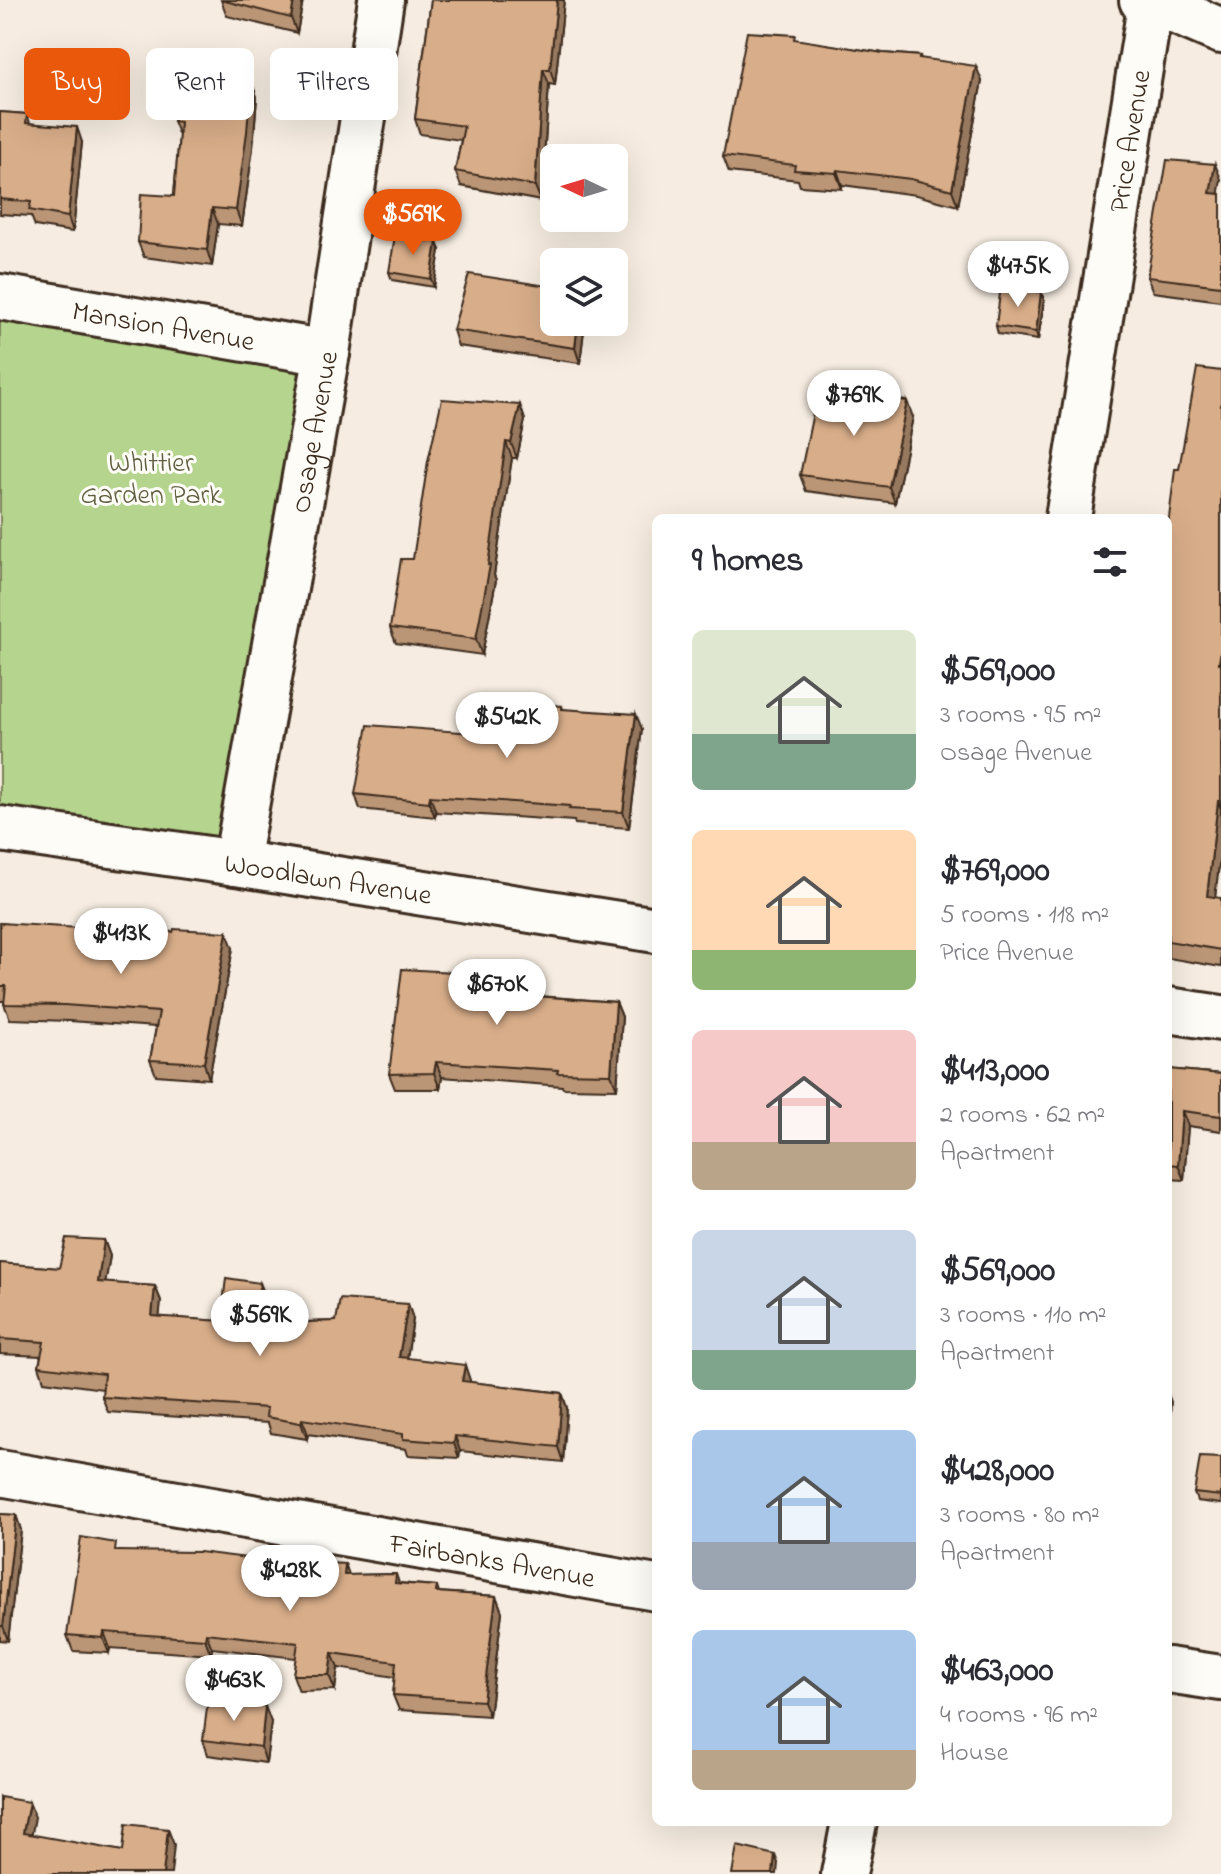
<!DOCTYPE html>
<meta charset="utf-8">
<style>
body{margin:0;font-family:"Indie Flower",sans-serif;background:#f2f2f3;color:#2b2b33;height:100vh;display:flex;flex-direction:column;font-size:30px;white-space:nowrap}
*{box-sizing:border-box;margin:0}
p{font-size:26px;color:#7c7c81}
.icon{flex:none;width:44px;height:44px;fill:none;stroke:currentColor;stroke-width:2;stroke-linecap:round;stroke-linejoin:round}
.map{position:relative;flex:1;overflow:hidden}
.side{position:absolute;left:652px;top:514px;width:520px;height:1312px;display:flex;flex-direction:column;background:#fff;border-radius:12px;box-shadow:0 8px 32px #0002}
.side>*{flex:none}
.top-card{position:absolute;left:24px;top:48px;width:508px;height:72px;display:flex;gap:16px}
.needle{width:52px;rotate:274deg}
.tools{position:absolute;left:540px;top:144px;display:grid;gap:16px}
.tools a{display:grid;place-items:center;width:88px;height:88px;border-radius:12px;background:#fff;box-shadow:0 8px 32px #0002;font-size:40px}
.price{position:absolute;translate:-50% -68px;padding:0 18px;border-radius:28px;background:#fff;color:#222;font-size:26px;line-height:52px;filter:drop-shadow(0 2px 4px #0008)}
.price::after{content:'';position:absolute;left:50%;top:48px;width:24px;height:18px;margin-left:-12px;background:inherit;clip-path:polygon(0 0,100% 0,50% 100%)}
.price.current{background:#ea580c;color:#fff}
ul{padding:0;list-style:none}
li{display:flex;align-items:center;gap:24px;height:200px;padding:0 40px}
li span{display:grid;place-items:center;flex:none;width:224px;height:160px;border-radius:12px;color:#555}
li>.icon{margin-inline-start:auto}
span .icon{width:96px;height:96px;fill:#fffc;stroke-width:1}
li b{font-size:34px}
h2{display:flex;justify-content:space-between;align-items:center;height:96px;padding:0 40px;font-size:34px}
.tag{padding:0 28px;border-radius:12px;background:#fff;box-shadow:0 8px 32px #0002;font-size:28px;line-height:72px}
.tag.current{background:#ea580c;color:#fff}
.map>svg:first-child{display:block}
.green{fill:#b5d58e;stroke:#788056;stroke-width:2}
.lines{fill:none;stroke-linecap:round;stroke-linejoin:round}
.minor-casing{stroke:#3b2a1e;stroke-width:50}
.tertiary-casing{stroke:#3b2a1e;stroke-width:50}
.minor{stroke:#fdfcf7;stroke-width:44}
.tertiary{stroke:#fdfcf7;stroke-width:44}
.wall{fill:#ba9576;stroke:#3b2a1e;stroke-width:2}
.shaded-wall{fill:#977960;stroke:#3b2a1e;stroke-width:2}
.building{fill:#d8ad89;stroke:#3b2a1e;stroke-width:2}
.labels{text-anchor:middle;stroke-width:6;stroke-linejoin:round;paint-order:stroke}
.street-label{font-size:28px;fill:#3b2a1e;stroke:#fdfcf7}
.park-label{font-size:28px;fill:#605d40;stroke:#fdfcf7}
</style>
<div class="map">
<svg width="1221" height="1874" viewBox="0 0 1221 1874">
<rect width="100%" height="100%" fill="#f6ece1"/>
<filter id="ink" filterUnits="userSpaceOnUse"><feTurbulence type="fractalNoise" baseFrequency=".0125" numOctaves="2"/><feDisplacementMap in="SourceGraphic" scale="16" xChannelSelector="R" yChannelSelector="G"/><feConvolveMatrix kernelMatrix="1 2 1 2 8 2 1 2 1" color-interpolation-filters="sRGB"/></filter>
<g filter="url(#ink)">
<path class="green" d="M0,297l327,56 -91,510 -236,-34z"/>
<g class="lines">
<g class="minor-casing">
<g id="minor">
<path id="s1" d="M0,297l327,56"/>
<path id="s2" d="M1068,518l83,-518"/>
<path id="s3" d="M0,829l236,34 420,67"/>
<path id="s4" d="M236,863l91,-510 54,-353"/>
<path d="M1168,1010l53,8"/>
<path id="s5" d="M0,1473l656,115"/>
<path d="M1168,1670l53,8"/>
<path d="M844,1874l10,-52"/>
</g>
</g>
<g class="tertiary-casing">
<path id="tertiary" d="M1142,0l9,1 70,30"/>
</g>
<use href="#minor" class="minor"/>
<use href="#tertiary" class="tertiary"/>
</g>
<path class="wall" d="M221,0h82l-6,33 -70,-17z
M431,0h133l-9,85 -6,-1 -8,117 -80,-15 -6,-15 6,-31 -41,-6 -5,-15z
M797,40l86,13 37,3v2l62,23 -24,125 -42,-11 -74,-10v4l-42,-3 -2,-6 -69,-8 -6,-16z
M251,81l6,16 -4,51 -11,78 -24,-2 -6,42 -68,-9 -6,-15 36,-46 5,-60 -6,-15z
M0,112l27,2 3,9 52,19 -9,90 -38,-6 -4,-10 -31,-2z
M1221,179l-3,15h3v107l-68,-9 -6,-15z
M440,250l-6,37 -42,-7 -3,-8z
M1041,292l3,8 -6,40 -40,-6 -2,-8z
M585,322l-5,41 -122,-17 -5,-16z
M1221,371v477l-6,50h6v69l-53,-9v-432z
M520,405l5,15 -8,38h-5l-18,117 2,5 -14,75 -86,-12 -6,-15 23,-69z
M913,417l-18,86 -89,-12 -6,-16z
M562,706l1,3 79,20 -13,99 -54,-4 -1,-3 -138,-9 -1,5 -75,-8 -5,-15 145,-59z
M0,923l233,25 -24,131 -53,-4 -6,-15 6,-33 -87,-6 -59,-2 -6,-15v-3h-4z
M457,982l79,5 3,9 77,6 6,15 -5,72 -54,-1 -1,-2 -120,-9 -2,12h-45l-6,-15z
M1168,1069l53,5v57l-33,-5 -4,54 -16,-1z
M104,1240l6,16 -5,27 50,3 6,15 -2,16 62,4 39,-38 6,15 -4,25 74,-2 72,-17 5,15 -6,39 63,22v2l92,11 5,15 -4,54 -103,-11 -1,7 -51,-3 -2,-6 -98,-15 -1,5 -36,-6 -3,-10 -160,-11 -6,-15 1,-8 -59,-8 -5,-15 2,-10 -41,-2v-91l59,5z
M1221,1458v46l-24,-3 -3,-8z
M0,1514l16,1 5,15 -13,111 -8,-1z
M119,1551l193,15 33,-2 4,11 47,-1 3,9 38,3 2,6 57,4 6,16 -13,104 -90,-6 -6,-15 2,-18 -57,-9 -3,22 -36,1 -6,-16 3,-17 -84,-10 -1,7 -101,-7 -1,5 -36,-2 -6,-16z
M271,1722l-5,41 -58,-8 -5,-15z"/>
<path class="shaded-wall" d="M294,0h9l-6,33 -6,-15z
M557,0h7l-9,85 -5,-16z
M976,66l6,15 -24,125 -6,-16z
M543,69l6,15 -8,117 -6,-15z
M251,81l6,16 -4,51 -11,78 -6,-16z
M77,127l5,15 -9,90 -5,-15z
M1215,164l6,15 -5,30 -6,-16z
M837,170l5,15v4l-6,-16z
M212,208l6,16 -6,42 -5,-16z
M437,242l3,8 -6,37 -3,-8z
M1041,292l3,8 -6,40 -2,-8z
M578,322h7l-5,41 -5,-15z
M907,401l6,16 -18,86 -6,-16z
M520,405l5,15 -8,38 -6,-15z
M506,442l6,16 -18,117 2,5 -14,75 -6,-16z
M636,714l6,15 -13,99 -6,-16z
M430,796l6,16 -1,5 -6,-15z
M1218,801l3,8v39l-8,66 -6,-18z
M227,932l6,16 -24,131 -5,-16z
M616,1002l6,15 -5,72 -6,-15z
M436,1062l6,15 -2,12 -6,-16z
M1182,1111l6,15 -4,54 -6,-15z
M104,1240l6,16 -7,41 -5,-15z
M260,1283l6,15 -7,41 -5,-15z
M155,1286l6,15 -3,30 -6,-15z
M408,1304l5,15 -8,53 -6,-15z
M465,1365l5,15 -2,16 -6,-15z
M562,1393l5,15 -4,54 -5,-15z
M1168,1394l3,8 -3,45z
M302,1419l6,15 -1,5 -6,-16z
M455,1436l5,15 -1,7 -5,-15z
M16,1515l5,15 -13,111 -5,-15z
M345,1564l6,16 -7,-5z
M496,1596l6,16 -13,104 -6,-15z
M104,1632l6,16 -1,5 -6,-15z
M206,1633l6,15 -1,7 -6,-16z
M332,1653l6,15 -3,22 -6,-15z
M265,1706l6,16 -5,41 -5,-16z
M29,1802l6,15 -6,32 -6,-16z
M168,1829l6,16 -3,29h-8z
M775,1855l3,8 -1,11h-4z"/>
<path class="building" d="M221,0h73l-3,18z
M431,0h126l-7,69h-7l-8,117 -80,-15 9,-45 -49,-7z
M747,32l48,3 -1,4 89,14 37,3 -1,2 57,8 -24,124 -41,-11 -74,-9 -1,3 -42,-3 1,-5 -72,-9z
M180,70l71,11 -4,51 -11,78 -24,-2 -5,42 -69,-8 3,-48 33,2 6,-74 -7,-1z
M0,112l27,2 -1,9 51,4 -9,90 -39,-7 2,-8 -31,-3z
M1167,160l48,4 -5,29 11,1v92l-74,-9z
M395,236l42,6 -6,37 -42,-7z
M469,274l85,13v35h24l-3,26 -122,-18z
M1001,285l40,7 -5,40 -40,-6z
M1197,368l24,3v278l-2,14h2v138h-3l-11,95 14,2v52l-53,-9v-415l7,-57h4z
M818,389l89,12 -18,86 -89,-12z
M442,399l78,6 -9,38 -5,-1 -18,123h2l-14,74 -86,-11 11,-69h12l15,-98z
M506,698l56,8v3l74,5 -13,98 -54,-3 1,-3 -140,-10 -1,6 -74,-8 13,-69 132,10z
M0,923l95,6 1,-6 77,9 1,-3 53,3 -23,131 -54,-3 9,-48 -95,-7 -60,-1 2,-18h-6z
M402,969l51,3 -2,9 85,6 -1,9 81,6 -5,72 -54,-1 1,-3 -122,-8 -2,11 -45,1z
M1168,1069l53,5v42l-39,-5 -4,54 -10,-1z
M66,1238l38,2 -6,42 57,4 -3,30 69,5 5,-43 34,5 -6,41 82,-3 4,-22 68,5 -9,53 66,8 -3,16 100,12 -4,54 -103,-11 -1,7 -51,-4v-5l-101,-15 -1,4 -35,-6 1,-9 -165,-11 2,-23 -65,-8 5,-24 -44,-3v-76l59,5z
M1200,1457l21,1v38l-27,-3z
M0,1514l16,1 -13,111h-3z
M81,1537l35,6 -1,8 84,1 113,14v-4l33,2 -1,11 52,-1 -1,9 42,3 -1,6 60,4 -13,105 -90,-6 3,-33 -64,-9 -3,22h-36l5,-32 -92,-10 -1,6 -101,-7 -1,6 -36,-3z
M208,1700l57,6 -4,41 -58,-7z
M0,1797l29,5 -6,31 100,18 3,-27 42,5 -5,45h-163z
M737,1846l38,9 -2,19h-41z"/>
</g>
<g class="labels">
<g class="street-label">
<text dy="10" stroke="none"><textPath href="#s2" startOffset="382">Price Avenue</textPath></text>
<text dy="10" stroke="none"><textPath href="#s1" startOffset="166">Mansion Avenue</textPath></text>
<text dy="10" stroke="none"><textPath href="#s4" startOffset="438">Osage Avenue</textPath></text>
<text dy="10" stroke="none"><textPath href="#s3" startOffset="332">Woodlawn Avenue</textPath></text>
<text dy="10" stroke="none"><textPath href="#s5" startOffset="500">Fairbanks Avenue</textPath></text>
</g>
<g class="park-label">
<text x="151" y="471">Whittier<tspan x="151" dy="32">Garden Park</tspan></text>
</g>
</g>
</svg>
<div class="tools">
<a><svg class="needle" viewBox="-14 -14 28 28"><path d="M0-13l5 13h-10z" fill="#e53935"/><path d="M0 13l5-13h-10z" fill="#7c7c81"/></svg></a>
<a><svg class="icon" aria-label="layers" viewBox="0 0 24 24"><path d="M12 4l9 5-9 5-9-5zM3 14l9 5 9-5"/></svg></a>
</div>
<b class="price current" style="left:413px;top:257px">$569K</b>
<b class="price" style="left:1018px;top:309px">$475K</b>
<b class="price" style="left:854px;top:438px">$769K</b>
<b class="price" style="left:507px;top:760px">$542K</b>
<b class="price" style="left:121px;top:976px">$413K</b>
<b class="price" style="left:497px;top:1027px">$670K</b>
<b class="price" style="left:260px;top:1358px">$569K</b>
<b class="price" style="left:290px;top:1613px">$428K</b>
<b class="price" style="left:234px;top:1723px">$463K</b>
<div class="top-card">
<a class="tag current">Buy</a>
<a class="tag">Rent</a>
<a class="tag">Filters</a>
</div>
<section class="side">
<h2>9 homes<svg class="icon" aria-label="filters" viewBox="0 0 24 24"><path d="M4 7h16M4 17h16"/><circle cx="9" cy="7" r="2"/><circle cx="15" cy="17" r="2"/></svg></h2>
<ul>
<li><span style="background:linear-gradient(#dfe7d0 65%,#7fa58c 0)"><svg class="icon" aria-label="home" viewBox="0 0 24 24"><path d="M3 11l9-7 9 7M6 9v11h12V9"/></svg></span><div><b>$569,000</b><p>3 rooms · 95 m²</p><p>Osage Avenue</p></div></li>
<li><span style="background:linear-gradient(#ffd9b3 75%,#8fb573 0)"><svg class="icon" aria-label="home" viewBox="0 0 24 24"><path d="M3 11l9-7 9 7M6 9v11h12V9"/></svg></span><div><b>$769,000</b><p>5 rooms · 118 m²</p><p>Price Avenue</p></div></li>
<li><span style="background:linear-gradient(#f6c9c9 70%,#b9a48a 0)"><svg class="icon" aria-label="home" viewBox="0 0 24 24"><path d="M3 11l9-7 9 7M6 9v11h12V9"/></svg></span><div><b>$413,000</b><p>2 rooms · 62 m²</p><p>Apartment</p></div></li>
<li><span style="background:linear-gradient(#c9d6e8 75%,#7fa58c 0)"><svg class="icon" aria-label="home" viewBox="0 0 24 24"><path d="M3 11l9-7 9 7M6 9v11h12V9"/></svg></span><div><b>$569,000</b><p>3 rooms · 110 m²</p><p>Apartment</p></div></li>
<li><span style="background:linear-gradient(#a9c7e8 70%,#9aa5b1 0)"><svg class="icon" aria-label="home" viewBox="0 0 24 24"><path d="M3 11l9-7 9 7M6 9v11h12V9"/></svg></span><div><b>$428,000</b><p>3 rooms · 80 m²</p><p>Apartment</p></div></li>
<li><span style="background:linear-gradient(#a9c7e8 75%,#b9a48a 0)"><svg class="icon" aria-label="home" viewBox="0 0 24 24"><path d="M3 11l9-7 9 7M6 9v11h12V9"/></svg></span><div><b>$463,000</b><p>4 rooms · 96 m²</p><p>House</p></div></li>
</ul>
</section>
</div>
